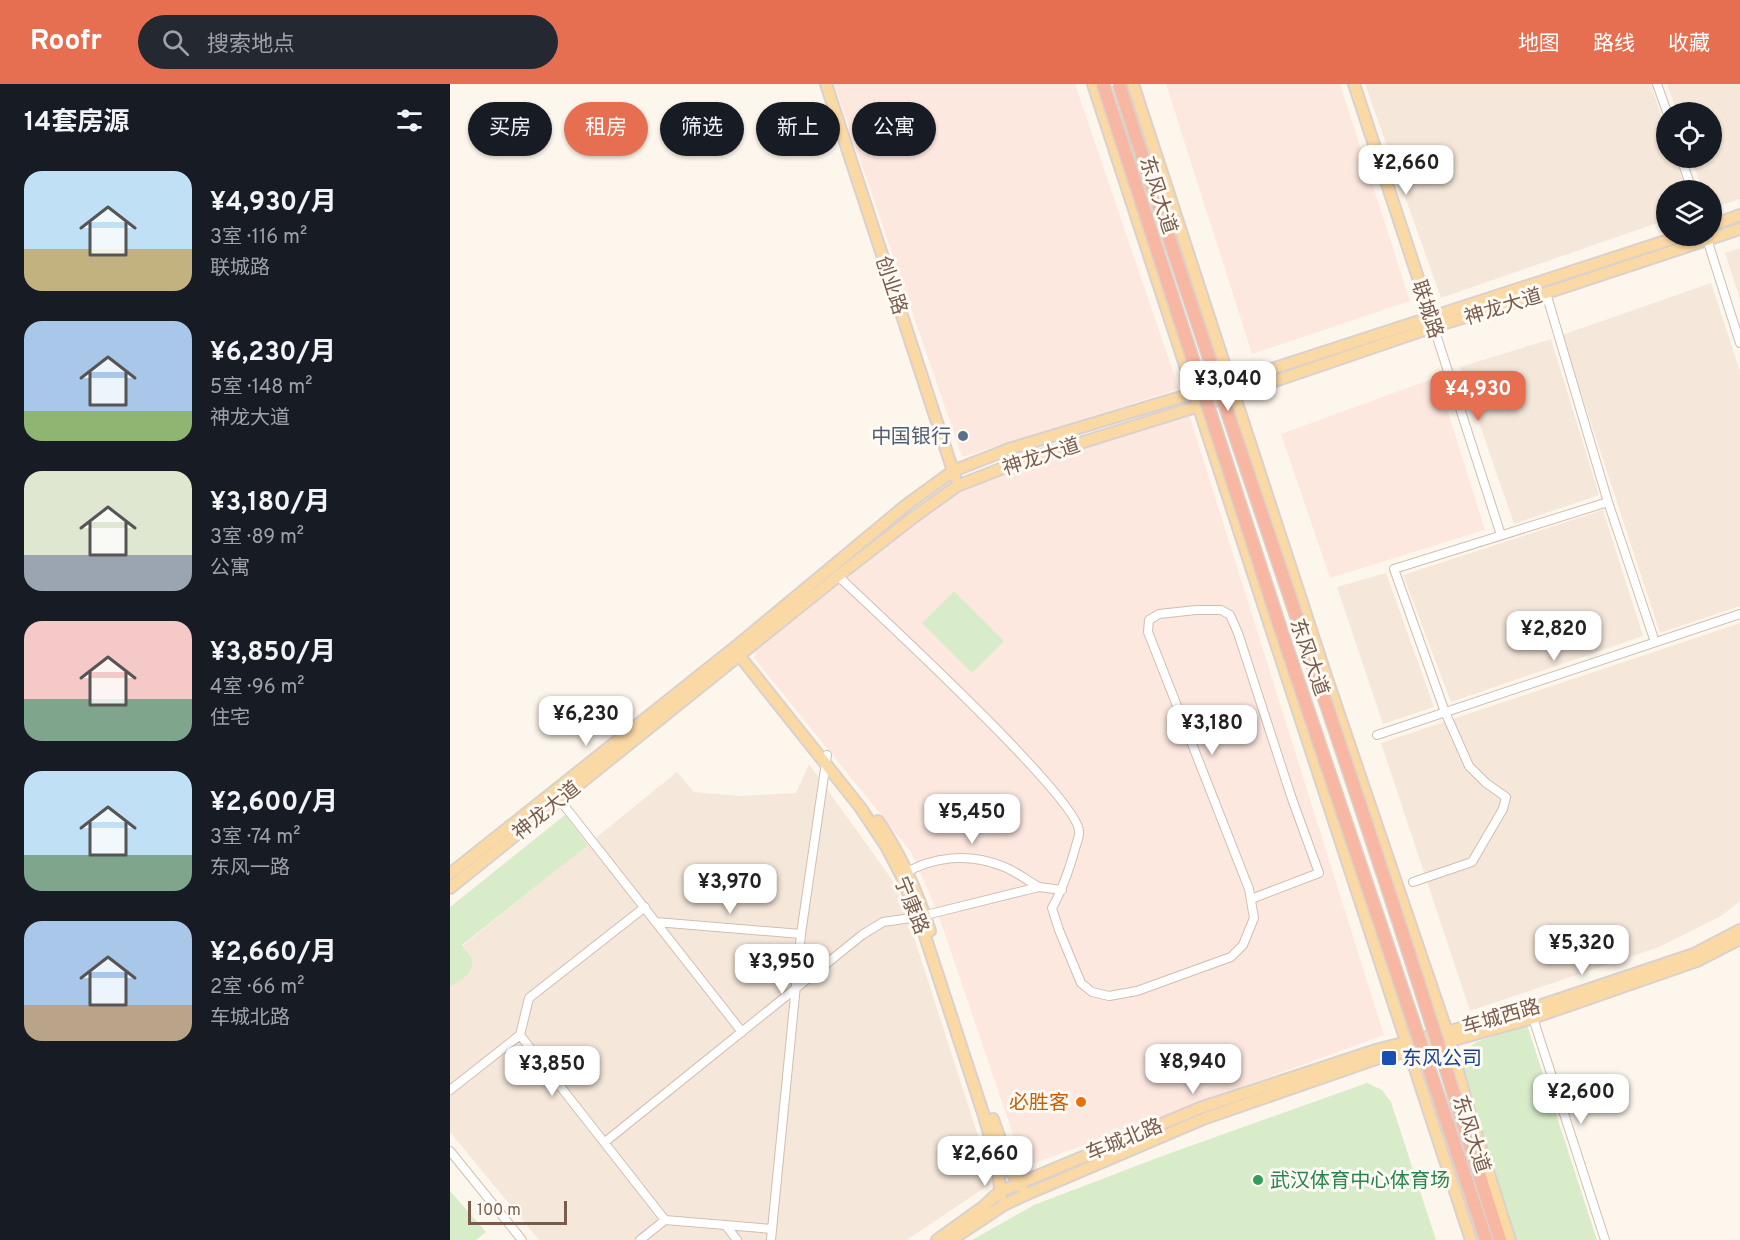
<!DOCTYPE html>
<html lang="zh">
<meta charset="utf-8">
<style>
body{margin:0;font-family:Overpass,"Noto Sans SC",sans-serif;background:#242831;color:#f1f3f6;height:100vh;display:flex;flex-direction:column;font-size:22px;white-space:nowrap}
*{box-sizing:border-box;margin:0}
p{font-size:20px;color:#9ea1a6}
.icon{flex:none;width:33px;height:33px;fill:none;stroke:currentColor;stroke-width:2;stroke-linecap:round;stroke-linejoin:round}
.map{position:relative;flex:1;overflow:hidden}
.details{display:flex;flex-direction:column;background:#171b24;width:450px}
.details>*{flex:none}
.top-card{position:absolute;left:18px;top:18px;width:570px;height:54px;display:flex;gap:12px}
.fabs{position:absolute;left:1206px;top:18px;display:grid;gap:12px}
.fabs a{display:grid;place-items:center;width:66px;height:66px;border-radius:50%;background:#171b24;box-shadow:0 2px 4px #0004;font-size:30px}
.scale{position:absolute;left:18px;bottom:15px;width:99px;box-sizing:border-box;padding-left:6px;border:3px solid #7a5c4d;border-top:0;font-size:16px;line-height:21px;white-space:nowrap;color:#7a5c4d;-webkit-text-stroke:4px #fffaf3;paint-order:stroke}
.price{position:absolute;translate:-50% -51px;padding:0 14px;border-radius:12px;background:#fff;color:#222;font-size:20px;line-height:39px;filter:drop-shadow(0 2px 3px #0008)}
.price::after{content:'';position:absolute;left:50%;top:36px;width:18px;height:14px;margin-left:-9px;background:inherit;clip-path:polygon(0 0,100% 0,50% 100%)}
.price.selected{background:#e76f51;color:#fff}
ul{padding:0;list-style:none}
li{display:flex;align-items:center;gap:18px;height:150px;padding:0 24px}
li span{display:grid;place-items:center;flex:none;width:168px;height:120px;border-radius:18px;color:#555}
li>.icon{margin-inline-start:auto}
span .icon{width:72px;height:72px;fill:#fffc;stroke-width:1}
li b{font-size:26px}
h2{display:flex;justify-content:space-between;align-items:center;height:72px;padding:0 24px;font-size:26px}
.pill{padding:0 21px;border-radius:27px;background:#171b24;box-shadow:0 2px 4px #0004;font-size:21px;line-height:54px}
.pill.selected{background:#e76f51;color:#fff}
header{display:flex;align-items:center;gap:36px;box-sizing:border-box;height:84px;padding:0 30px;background:#e76f51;color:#fff}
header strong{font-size:28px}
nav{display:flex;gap:33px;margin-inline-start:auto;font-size:21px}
.search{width:420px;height:54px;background:#242831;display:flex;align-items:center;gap:15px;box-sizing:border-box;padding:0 21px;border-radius:33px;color:#9ea1a6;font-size:22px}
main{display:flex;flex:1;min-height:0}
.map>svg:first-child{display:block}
.residential{fill:#f5e8da}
.commercial{fill:#fde8e0}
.green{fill:#d8ecc9}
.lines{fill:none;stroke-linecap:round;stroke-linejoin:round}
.minor-casing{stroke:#d1beb0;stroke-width:10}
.major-casing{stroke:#dad1cd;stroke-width:14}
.highway-casing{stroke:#dad1cd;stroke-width:15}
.minor{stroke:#fff;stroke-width:8}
.major{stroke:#fbd9a5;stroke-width:10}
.highway{stroke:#f7b7a3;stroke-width:12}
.highway-bridge-casing{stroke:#dad1cd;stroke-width:15;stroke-linecap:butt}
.highway-bridge{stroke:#f7b7a3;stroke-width:12}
.service-dot{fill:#5c6f8a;stroke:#fffaf3;stroke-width:2}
.transit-dot{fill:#1a4fb4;stroke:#fffaf3;stroke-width:2}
.food-dot{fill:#e8710a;stroke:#fffaf3;stroke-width:2}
.leisure-dot{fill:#2e9e5b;stroke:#fffaf3;stroke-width:2}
.labels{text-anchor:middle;stroke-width:6;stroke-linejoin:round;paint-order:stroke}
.street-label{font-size:20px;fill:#7a5c4d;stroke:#fffaf3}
.service-label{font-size:20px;fill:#4e5e75;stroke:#fffaf3;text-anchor:end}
.transit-label{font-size:20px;fill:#164399;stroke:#fffaf3;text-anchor:start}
.food-label{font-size:20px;fill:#c56008;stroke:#fffaf3;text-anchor:end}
.leisure-label{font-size:20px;fill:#27864d;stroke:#fffaf3;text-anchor:start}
</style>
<header>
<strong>Roofr</strong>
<div class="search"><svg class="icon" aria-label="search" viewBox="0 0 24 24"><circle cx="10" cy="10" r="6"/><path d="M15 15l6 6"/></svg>搜索地点</div>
<nav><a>地图</a><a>路线</a><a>收藏</a></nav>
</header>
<main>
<section class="details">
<h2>14套房源<svg class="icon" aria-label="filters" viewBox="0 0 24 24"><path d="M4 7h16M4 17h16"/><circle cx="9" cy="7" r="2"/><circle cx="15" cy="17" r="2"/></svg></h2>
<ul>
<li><span style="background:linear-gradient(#bfe0f5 65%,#c2b280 0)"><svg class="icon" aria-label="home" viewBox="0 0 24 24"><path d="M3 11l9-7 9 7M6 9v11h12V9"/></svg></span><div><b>¥4,930/月</b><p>3室 · 116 m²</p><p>联城路</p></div></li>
<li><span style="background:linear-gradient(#a9c7e8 75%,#8fb573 0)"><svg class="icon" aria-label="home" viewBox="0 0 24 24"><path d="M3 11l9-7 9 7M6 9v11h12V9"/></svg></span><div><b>¥6,230/月</b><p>5室 · 148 m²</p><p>神龙大道</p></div></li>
<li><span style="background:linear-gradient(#dfe7d0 70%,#9aa5b1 0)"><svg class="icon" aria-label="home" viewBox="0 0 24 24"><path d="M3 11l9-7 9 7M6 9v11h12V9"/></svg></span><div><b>¥3,180/月</b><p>3室 · 89 m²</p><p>公寓</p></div></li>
<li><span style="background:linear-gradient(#f6c9c9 65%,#7fa58c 0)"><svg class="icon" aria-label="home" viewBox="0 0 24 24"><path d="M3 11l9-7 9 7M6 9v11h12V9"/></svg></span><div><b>¥3,850/月</b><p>4室 · 96 m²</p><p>住宅</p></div></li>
<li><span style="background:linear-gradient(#bfe0f5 70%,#7fa58c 0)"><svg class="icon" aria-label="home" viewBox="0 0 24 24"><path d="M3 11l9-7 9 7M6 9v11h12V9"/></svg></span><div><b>¥2,600/月</b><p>3室 · 74 m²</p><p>东风一路</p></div></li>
<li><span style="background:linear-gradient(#a9c7e8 70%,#b9a48a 0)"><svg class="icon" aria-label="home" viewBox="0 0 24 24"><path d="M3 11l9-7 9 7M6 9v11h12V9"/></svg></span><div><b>¥2,660/月</b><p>2室 · 66 m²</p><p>车城北路</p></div></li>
</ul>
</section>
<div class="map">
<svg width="1290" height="1156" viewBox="0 0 1290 1156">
<rect width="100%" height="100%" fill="#fdf6ec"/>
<path class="residential" d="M915,0h286l15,48v26h9l11,32h-20v30l-225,78z
M1217,0h73v115l-28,9v-18h-10l-10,-32h20v-46h-35z
M1290,164v51l-15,-46z
M1261,199l29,88v235l-80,27 -98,-298z
M1101,255l48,156 -85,29 -54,-157z
M1153,426l40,126 -192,66 -48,-127z
M936,489l48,134 -51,17 -46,-137z
M1290,539v278l-19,15 -62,31 -189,64 -89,-268z
M359,680l84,117 15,38 85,263 -86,58h-368l-89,-108v-176l227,-184 17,20 46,4 56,-3z"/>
<path class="commercial" d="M384,0h241l104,305 -217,68z
M716,0h174l70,217 -158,53z
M987,293l48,153 -155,48 -49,-144z
M739,330l195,621 -360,132 -87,-256 -26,-59 -157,-194 4,-14 199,-158z"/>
<path class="green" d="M504,507l50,50 -32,32 -50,-50z
M115,731l23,30 -126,100c2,4 6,8 9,12 6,14 -10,25 -21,29v-79z
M1077,941l70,215h-86l-52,-174 6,-14 11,-10z
M917,999l15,7 9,12 45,138h-464l62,-35 131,-50z
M0,1107l36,41 -10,8h-26z"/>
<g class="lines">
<g class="minor-casing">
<path id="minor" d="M1207,0l10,28
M1231,74l11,32
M1256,152l34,107
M1096,209l62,209 47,140
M982,238l69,213
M388,492c37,35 239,221 241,255 1,5 -3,13 -4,18 -6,21 -12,40 -23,59l7,22 22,53 11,9 17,4 28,-5 94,-34 12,-12 11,-27 -5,-29 -101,-257 1,-12 10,-6 37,-4h25l9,5 8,18 53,163 28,77 -68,26
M927,651l363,-121
M109,715l183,233
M453,790c31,-18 66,-21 99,-8 14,5 24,14 37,21
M963,798l59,-20 31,-53 3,-12 -20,-14 -17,-17 -24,-54 -51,-143 214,-67
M206,838l145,12
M1083,934l72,222
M70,951l145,185
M0,1006l70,-55 9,-37 116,-91
M155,1058l257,-207 21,-13 35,-5 121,-30 23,3
M0,1067l72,89
M277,1143l10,13
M190,1156l25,-20 107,9
M321,1156l30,-306 26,-179"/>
</g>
<g class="major-casing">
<path id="major" d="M376,0l129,393
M643,0l378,1156
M683,0l193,592 121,356 22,79 41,129
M904,0l77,233
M1262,141l28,-10
M285,566l125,157 26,39 15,29 24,61 59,180 13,45 4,35
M428,737c23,34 39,70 52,110
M0,790l289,-230 166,-138 48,-35 56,-22 238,-72 434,-141
M0,804l388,-312 76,-59 43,-31 59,-23 218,-68 208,-71 104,-31 194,-64
M543,1035l19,54 10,14
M487,1156l46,-33 16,-15 201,-84 176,-58 93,-24 64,-18 161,-54 46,-24
M501,1156l53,-35 21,-10 178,-76 176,-61 53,-12 101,-28 164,-57 43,-22"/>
</g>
<g class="highway-casing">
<path id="highway" d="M994,1029l42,127
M1010,1030l40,126"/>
</g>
<use href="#minor" class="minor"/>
<use href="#major" class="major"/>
<use href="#highway" class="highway"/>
<g class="highway-bridge-casing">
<path id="highway-bridge" d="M653,0l178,546 163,483
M669,0c110,345 234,685 341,1030"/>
</g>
<use href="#highway-bridge" class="highway-bridge"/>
</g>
<circle class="service-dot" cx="513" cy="352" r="6"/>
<rect class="transit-dot" x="931" y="966" width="16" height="16" rx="3"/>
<circle class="food-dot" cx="631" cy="1018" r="6"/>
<circle class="leisure-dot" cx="808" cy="1096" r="6"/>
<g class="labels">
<g class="street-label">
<text transform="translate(709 111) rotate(72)" y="7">东风大道</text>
<text transform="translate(442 201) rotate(72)" y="7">创业路</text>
<text transform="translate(1053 222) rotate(-17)" y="7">神龙大道</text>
<text transform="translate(978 225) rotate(72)" y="7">联城路</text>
<text transform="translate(591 372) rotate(-18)" y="7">神龙大道</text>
<text transform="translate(860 573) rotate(71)" y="7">东风大道</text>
<text transform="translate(96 726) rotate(-39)" y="7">神龙大道</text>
<text transform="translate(462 821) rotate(68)" y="7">宁康路</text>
<text transform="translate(1051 932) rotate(-16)" y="7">车城西路</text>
<text transform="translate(1022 1050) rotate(72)" y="7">东风大道</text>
<text transform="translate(674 1055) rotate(-22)" y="7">车城北路</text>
</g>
<g class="service-label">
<text x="501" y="359">中国银行</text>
</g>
<g class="transit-label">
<text x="952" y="981">东风公司</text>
</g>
<g class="food-label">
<text x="619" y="1025">必胜客</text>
</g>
<g class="leisure-label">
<text x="820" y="1103">武汉体育中心体育场</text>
</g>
</g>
</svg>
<div class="fabs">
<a><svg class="icon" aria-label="locate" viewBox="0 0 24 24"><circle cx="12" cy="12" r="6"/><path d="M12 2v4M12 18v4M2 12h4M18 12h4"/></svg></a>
<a><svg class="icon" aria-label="layers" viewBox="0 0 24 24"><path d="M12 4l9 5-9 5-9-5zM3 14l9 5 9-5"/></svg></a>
</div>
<div class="scale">100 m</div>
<b class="price" style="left:956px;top:112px">¥2,660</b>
<b class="price" style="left:778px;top:328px">¥3,040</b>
<b class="price selected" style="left:1028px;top:338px">¥4,930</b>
<b class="price" style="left:1104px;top:578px">¥2,820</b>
<b class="price" style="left:136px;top:663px">¥6,230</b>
<b class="price" style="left:762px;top:672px">¥3,180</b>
<b class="price" style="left:522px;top:761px">¥5,450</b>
<b class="price" style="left:280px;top:831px">¥3,970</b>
<b class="price" style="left:1132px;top:892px">¥5,320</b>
<b class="price" style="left:332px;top:911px">¥3,950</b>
<b class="price" style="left:743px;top:1011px">¥8,940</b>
<b class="price" style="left:102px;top:1013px">¥3,850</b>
<b class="price" style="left:1131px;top:1041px">¥2,600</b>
<b class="price" style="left:535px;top:1103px">¥2,660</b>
<div class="top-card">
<a class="pill">买房</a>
<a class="pill selected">租房</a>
<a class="pill">筛选</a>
<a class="pill">新上</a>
<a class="pill">公寓</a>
</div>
</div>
</main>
